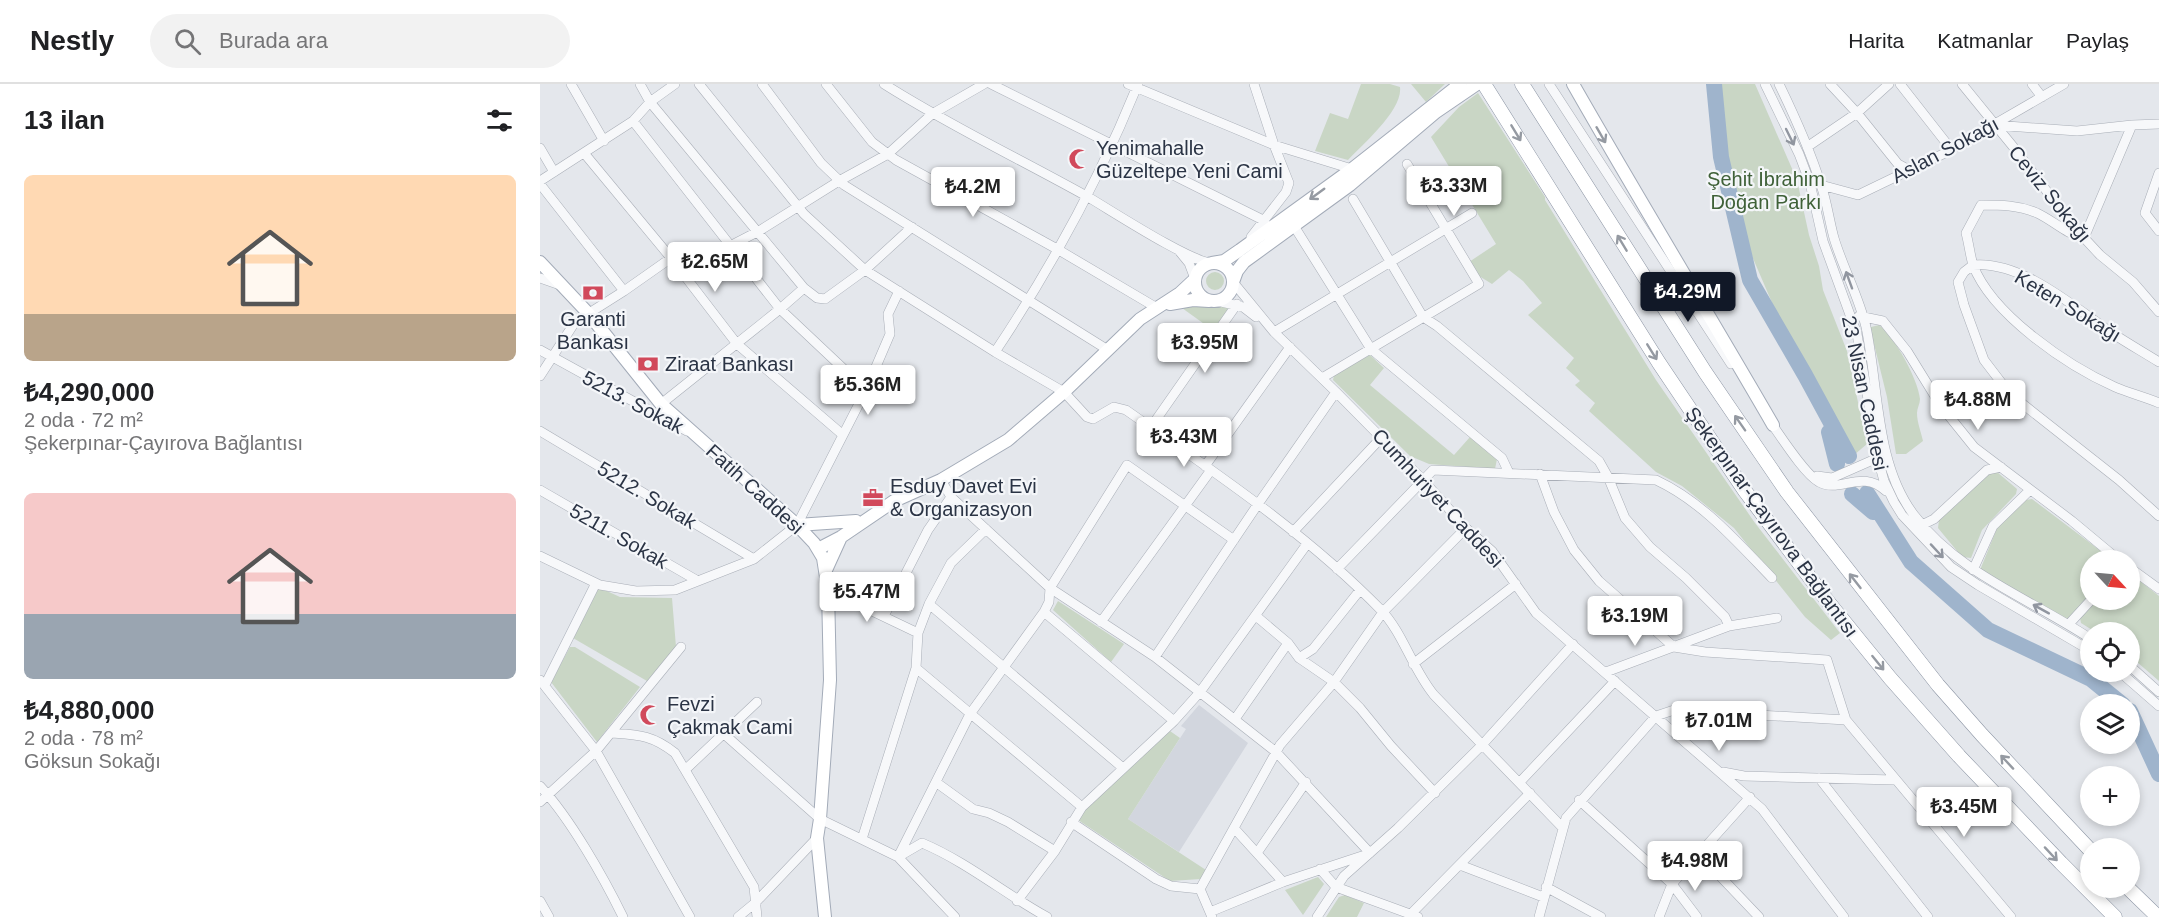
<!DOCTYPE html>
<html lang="tr">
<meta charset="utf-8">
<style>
body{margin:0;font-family:Arial,sans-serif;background:#f2f2f2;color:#202124;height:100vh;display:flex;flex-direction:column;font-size:22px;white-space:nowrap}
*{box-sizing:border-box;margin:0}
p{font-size:20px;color:#757577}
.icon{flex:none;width:33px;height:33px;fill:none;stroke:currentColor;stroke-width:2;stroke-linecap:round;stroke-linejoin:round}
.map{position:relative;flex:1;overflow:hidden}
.sheet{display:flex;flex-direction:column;background:#fff;width:540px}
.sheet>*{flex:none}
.needle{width:39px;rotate:116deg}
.controls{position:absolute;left:1540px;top:466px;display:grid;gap:12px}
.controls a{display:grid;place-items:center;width:60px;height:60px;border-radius:50%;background:#fff;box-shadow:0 3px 9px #0003;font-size:30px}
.price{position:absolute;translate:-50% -51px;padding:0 14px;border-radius:6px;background:#fff;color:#222;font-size:20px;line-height:39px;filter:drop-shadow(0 2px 3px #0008)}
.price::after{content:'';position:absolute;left:50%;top:36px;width:18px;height:14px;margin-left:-9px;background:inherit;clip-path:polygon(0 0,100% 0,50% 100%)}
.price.current{background:#111827;color:#fff}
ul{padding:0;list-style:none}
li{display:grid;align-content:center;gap:12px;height:318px;padding:0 24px}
li span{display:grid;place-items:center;height:186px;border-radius:9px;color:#555}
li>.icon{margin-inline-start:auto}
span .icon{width:108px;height:108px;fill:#fffc;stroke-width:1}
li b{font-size:26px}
h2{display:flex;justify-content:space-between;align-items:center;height:72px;padding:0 24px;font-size:26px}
header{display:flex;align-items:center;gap:36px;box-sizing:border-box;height:84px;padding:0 30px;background:#fff;border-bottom:2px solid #e0e0e0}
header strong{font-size:28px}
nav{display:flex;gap:33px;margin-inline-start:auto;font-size:21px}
.search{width:420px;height:54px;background:#f2f2f2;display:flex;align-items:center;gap:15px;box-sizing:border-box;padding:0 21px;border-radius:33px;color:#757577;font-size:22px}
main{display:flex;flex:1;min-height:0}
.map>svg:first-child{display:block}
.built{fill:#d2d6de}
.green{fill:#c9d6c5}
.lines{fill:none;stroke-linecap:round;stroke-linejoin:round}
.river{stroke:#9fb4cc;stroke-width:16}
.minor-casing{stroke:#a9aeb7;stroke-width:10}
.major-casing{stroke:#a3abb8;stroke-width:14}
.highway-casing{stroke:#8b94a3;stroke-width:15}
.minor{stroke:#f7f8fa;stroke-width:9}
.major{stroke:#fff;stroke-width:12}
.highway{stroke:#fff;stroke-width:14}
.oneway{stroke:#959aa2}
.oneway2{stroke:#9196a0}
.labels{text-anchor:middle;stroke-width:4.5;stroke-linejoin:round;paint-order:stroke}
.poi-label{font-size:20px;fill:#2b3445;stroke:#f4f6f9;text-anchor:start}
.street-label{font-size:20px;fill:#2b3445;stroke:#f4f6f9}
.park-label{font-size:20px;fill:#3f6138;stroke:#f4f6f9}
</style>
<header>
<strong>Nestly</strong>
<div class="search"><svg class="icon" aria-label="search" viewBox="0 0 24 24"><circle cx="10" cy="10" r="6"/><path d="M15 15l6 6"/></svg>Burada ara</div>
<nav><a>Harita</a><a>Katmanlar</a><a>Paylaş</a></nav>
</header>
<main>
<section class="sheet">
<h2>13 ilan<svg class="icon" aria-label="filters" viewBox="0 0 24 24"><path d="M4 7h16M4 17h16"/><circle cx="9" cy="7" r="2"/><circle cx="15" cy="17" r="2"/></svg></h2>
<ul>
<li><span style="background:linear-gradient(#ffd9b3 75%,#b9a48a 0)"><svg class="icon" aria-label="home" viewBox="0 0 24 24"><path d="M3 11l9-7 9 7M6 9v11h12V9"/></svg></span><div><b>₺4,290,000</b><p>2 oda · 72 m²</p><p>Şekerpınar-Çayırova Bağlantısı</p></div></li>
<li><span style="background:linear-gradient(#f6c9c9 65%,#9aa5b1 0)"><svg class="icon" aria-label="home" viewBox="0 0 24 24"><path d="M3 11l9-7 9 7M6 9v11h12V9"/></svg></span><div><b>₺4,880,000</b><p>2 oda · 78 m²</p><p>Göksun Sokağı</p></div></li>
</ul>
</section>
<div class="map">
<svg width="1619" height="833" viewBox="0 0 1619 833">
<rect width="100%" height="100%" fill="#e4e7ec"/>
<path class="built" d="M659,621l49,38 -69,109 -51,-33 58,-90 -5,-3z"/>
<path class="green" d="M821,0h29l10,3c3,23 -37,57 -52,73l-33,-9 15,-38 18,6z
M871,0h34l-19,18z
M1178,0h37l42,96 12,55 10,31 4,24 24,61 20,93 -13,11 -33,-63 -39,-66 -33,-77 -19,-65 -10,-69z
M938,9l67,104v3l111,180 99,143 85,110 -9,7 -26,-23 -71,-89 -52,-42 -26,-14 -67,-61 6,-8 -20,-18 5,-4 -14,-13 8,-10 -46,-43 14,-12 -19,-22 -14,-11 -17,14 -13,-8 -10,-14 27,-18 -65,-107 28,-30z
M666 197a9 9 0 1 1 18 0a9 9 0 1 1-18 0Z
M679,220l10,4 -15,23 -32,-23z
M1339,241c16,12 39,54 41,74 0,5 -3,9 -3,14 0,9 4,19 6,28l-17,13h-10l-9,-57 -16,-65v-5z
M830,271l14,13 -14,17 84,70 16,-18 27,22 -2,10 -66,-5 -19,-8 -77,-76 1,-5z
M1457,388l20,17 -1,5 -34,36 -11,28 -9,-1 -24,-29 1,-8 50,-46z
M1492,415l82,62h-23v36l-19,21 -5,1 -87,-49 18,-44 28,-26z
M1590,489l29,23v85l-29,-25v-23h-33l-16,-10 -1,-5 17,-18h33z
M58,503l22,10 52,1 4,49 -29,34 -74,-43z
M518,517l66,43 -13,18 -58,-52z
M30,563h5l65,40 -43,55 -46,-60z
M630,647l10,7 -52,81 78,51 -5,9 -31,2 -92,-61 8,-11z
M778,793l6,7 -21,31 -18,-25z
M805,811l19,8 -7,14h-31l13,-20z"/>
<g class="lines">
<path class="river" d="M1174,0l7,73 29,123 55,95 44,81
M1289,348l8,32
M1327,409l44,69 77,68 103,49 32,26
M1312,410l21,18
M1590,627l29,63"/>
<g class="minor-casing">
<path id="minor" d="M31,0l33,57
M100,0l10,18 154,186
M159,0l105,130 61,56 130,82 69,40 23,25 6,2 21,-12 12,3c88,62 180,123 255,200 22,23 32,60 53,85l128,132
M222,0l59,79 23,22 264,165
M286,0l46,58 24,18 161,89 100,59
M344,0c66,42 136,75 204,113 24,14 102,65 124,66
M451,0l274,137
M588,0l146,61 78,24
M1009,0l182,280
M1225,0l34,70 11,29 13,58 34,93 21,125 6,22 10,21 8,13 49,52 27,18 113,66
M1239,0c16,33 31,66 42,101 6,17 8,35 13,53 9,30 25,59 32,89 13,61 9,137 48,188 45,59 117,84 177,124
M1290,0l27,29 41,51 11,6
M1360,0l51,65
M1422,0l53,65 58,77 27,29 33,27 26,30
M1492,0l10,13
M93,37l147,188 86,81
M1454,41l83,6 55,-6 27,-1
M1592,41l-48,113c-18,-4 -30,-17 -47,-25 -19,-8 -36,-8 -56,-8l-15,28c3,11 4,22 7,32 19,50 95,101 142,122 14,6 30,10 44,16
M1267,63l50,-34 32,-29
M0,64l14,24
M44,69l87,105 66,86 106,91
M1619,89l-14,40 14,18
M0,97l93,-60 17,-19 25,-18
M0,100l84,107
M1281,101l37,10 85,-41 121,-70
M813,115l70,118 14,9 162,135 9,16 17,41 25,29 36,31 39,39 4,9
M754,142l77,123 131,109 7,15
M711,153l35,-45 3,-9 -15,-38 -20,-61
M640,168l9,11 6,16
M1433,181l-9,7 -6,10 6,23 20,55 26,34 109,86 40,36
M1433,181c48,-5 101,42 139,68 15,10 31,19 47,29
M0,194l20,7
M693,198l41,50 62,60 87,88 43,48 26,23 44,62 226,196 82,108
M677,217l26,6 13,10
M1319,232l24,5 24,30 34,55 33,41 98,74 48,40
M734,248l198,-119
M0,266l147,81
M455,268c56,-84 105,-174 143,-268
M0,292l35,-54 49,-31 47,-33 59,-12 29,-15 80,-50 49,-27 44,-40 52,-30
M782,294l157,-94 -72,-120
M121,320l119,-95 24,-21 13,10 8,1 40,-29 47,-43
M1229,336c11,15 35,54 50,62 21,12 42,-14 67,9
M611,343l86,-123
M0,347l214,128
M665,382l85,-119
M1000,390l14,38 20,38 25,31 75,66 31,5 122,8 19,60 165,197
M1277,392l15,2 50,-22
M401,396l10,17 99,91 105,69 121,95 94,101
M0,406l158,91
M1382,441l12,-6 53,-49 14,-3
M753,448l88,-94
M0,472l60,29 36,6 39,-1 79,-31 43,-34 69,-135 24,-56 -2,-20 11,-23
M1590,484l29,21
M797,485l96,-99 223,10c47,22 81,62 116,98
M1433,486l20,-44 37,-36
M288,506l90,43
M389,520l194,164
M504,528l130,109
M344,532l44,-86 23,-33
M716,532l32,27 11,15 35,24 26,26 31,38 44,47
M561,538l110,-152
M1529,540l22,-24
M615,573l103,-153 78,-112
M759,574l14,-9 47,-59
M873,580l103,-80
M1590,582l29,26
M376,584l166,139
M1066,588l123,-46 48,-8
M1580,588l39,34
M0,596l56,71 94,166
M5,601l51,-102
M695,635l53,-76
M71,649c28,2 41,2 64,20l79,134 3,30
M184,650l96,85 78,38 24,-14c45,19 83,51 125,74
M145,686l72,-68
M1183,688l21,4 150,4
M1279,694l109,139
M980,698l95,-101
M397,699l36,26 16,4 19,9 47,29
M0,702c30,32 64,92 83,131
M1039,716l93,84 25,33
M0,718l56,-51 85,-104
M531,738l85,57 15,7 29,3 12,28
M694,744l49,54
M322,755l54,-171 2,-35 11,-29 22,-41 35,-34
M717,769l49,-71
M1159,770l60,63
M920,781l83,32
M780,785l16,18 82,30
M1006,803l55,30
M660,805l80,-144 54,-63 49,-70 83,-84
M0,817l9,16
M477,817l38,-50 27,-44 92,-86 26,-29 107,-148
M670,828l73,-30 82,-27
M198,833l17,-14 62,-65
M415,833l-57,-60 72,-143 74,-102 5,-10 1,-14 77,-123 107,75
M777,833l27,-41 54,-48 84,-83 91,-101
M868,833l122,-124
M999,833l27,-99 90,-102 18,-6 172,10
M1119,833l13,-33 78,-87"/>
</g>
<g class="major-casing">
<path id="major" d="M1033,0c65,114 134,227 200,341
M0,178l48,51 73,91 136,121 17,18 9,15 5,32 2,90 -10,139 -3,19 8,79
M672,179l12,-2 16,-11 112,-81 108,-85
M655 198a19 19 0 1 1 38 0a19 19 0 1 1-38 0Z
M693,198l4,-11 7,-9 106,-77 86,-73 41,-28
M630,220l23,-4 16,1
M257,441l59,-4
M278,465l23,-12 53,-36 47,-21 67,-40 56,-48 76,-73 40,-26 15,-14
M286,486l15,-33"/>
</g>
<g class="highway-casing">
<path id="highway" d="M944,0l175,279 86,128 84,112 61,75 69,78 102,107 54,54
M982,0l183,288 82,120 151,193 44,50 109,116
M1588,804l30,29"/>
</g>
<use href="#minor" class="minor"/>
<use href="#major" class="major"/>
<use href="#highway" class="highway"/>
</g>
<defs><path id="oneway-shaft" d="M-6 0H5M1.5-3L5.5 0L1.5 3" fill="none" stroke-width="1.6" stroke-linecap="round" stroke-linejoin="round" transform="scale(1.5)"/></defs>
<g class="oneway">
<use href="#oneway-shaft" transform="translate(976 49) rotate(59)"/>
<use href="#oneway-shaft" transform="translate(1061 51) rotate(60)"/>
<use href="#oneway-shaft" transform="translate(777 110) rotate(144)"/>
<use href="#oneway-shaft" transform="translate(1082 159) rotate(-121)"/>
<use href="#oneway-shaft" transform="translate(1112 268) rotate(58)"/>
<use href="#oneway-shaft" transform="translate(1200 339) rotate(-125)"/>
<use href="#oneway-shaft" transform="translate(1315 497) rotate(-128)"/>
<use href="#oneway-shaft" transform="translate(1338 579) rotate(51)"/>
<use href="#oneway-shaft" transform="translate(1467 678) rotate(-133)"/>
<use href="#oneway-shaft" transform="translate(1511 770) rotate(47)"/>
</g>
<g class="oneway2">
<use href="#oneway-shaft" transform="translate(1250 53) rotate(64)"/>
<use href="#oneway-shaft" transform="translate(1309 196) rotate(-110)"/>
<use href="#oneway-shaft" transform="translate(1397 467) rotate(47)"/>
<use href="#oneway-shaft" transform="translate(1501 525) rotate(-151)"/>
</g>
<defs>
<g id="mosque-bare" transform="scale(1.62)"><path d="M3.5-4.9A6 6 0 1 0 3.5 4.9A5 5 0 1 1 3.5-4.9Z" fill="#d1495b" stroke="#f4f6f9" stroke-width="2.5" paint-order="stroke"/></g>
<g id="bank-bare" transform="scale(1.62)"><path d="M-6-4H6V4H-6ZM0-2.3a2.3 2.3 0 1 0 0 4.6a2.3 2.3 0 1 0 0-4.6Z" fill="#d1495b" stroke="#f4f6f9" stroke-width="2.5" paint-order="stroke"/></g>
<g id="office-bare" transform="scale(1.62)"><path d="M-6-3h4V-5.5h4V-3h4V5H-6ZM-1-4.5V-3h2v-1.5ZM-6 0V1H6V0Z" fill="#d1495b" stroke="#f4f6f9" stroke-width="2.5" paint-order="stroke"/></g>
</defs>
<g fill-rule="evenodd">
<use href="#mosque-bare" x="539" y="75"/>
<use href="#bank-bare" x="53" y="209"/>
<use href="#bank-bare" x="108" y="280"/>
<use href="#office-bare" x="333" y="414"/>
<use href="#mosque-bare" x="110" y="631"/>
</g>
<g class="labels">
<g class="poi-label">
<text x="556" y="71">Yenimahalle<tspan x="556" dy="23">Güzeltepe Yeni Cami</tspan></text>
<text x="53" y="242" text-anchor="middle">Garanti<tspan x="53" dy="23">Bankası</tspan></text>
<text x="125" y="287">Ziraat Bankası</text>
<text x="350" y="409">Esduy Davet Evi<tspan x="350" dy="23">&amp; Organizasyon</tspan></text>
<text x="127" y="627">Fevzi<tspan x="127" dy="23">Çakmak Cami</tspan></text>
</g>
<g class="street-label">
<text transform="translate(1405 66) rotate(-28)" y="7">Aslan Sokağı</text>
<text transform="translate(1510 110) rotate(51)" y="7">Ceviz Sokağı</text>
<text transform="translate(1528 222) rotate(31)" y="7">Keten Sokağı</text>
<text transform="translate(1325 309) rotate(78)" y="7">23 Nisan Caddesi</text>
<text transform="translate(93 318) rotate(28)" y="7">5213. Sokak</text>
<text transform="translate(215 405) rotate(42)" y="7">Fatih Caddesi</text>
<text transform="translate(107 411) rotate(31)" y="7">5212. Sokak</text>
<text transform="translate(898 414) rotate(47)" y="7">Cumhuriyet Caddesi</text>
<text transform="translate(1232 438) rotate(54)" y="7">Şekerpınar-Çayırova Bağlantısı</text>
<text transform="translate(79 452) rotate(30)" y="7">5211. Sokak</text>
</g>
<g class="park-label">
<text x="1226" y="102">Şehit İbrahim<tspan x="1226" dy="23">Doğan Parkı</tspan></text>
</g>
</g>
</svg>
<div class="controls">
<a><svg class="needle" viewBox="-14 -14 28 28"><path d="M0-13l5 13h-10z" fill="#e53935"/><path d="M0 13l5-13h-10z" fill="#757577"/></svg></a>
<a><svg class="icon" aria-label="locate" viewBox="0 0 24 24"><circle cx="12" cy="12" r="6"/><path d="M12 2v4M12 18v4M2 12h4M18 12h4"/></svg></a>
<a><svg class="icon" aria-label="layers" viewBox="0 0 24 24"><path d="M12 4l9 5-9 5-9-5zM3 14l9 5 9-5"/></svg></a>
<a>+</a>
<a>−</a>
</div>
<b class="price" style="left:914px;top:133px">₺3.33M</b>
<b class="price" style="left:433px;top:134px">₺4.2M</b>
<b class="price" style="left:175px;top:209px">₺2.65M</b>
<b class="price current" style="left:1148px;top:239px">₺4.29M</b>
<b class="price" style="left:665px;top:290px">₺3.95M</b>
<b class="price" style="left:328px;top:332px">₺5.36M</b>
<b class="price" style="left:1438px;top:347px">₺4.88M</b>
<b class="price" style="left:644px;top:384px">₺3.43M</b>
<b class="price" style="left:327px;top:539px">₺5.47M</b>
<b class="price" style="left:1095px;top:563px">₺3.19M</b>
<b class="price" style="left:1179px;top:668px">₺7.01M</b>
<b class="price" style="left:1424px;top:754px">₺3.45M</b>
<b class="price" style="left:1155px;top:808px">₺4.98M</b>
</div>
</main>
